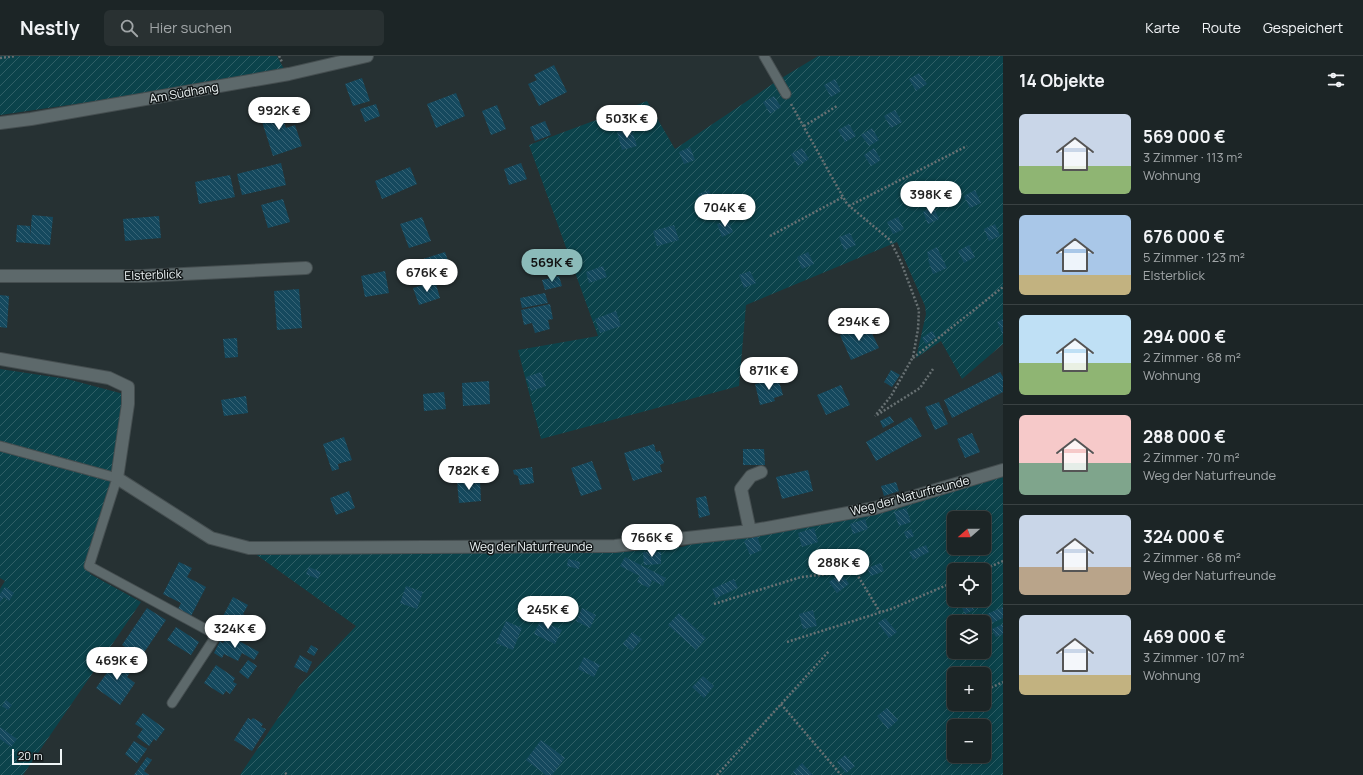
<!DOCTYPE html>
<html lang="de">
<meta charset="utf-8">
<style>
body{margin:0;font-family:Manrope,sans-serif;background:#293132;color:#f1f3f6;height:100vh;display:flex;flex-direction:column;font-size:15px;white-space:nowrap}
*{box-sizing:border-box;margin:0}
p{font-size:13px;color:#a0a5a7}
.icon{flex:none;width:22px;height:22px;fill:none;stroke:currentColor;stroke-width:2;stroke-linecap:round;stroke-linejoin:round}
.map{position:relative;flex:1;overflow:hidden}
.side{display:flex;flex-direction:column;background:#1c2526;width:360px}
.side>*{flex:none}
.needle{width:26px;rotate:250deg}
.tools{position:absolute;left:947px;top:455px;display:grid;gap:8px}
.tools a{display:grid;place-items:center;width:44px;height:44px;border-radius:6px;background:#1c2526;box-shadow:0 2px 10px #0003,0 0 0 1px #3a4243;font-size:20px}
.scale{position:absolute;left:12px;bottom:10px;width:50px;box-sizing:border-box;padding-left:4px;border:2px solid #eff6f7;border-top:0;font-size:11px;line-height:14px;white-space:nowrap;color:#eff6f7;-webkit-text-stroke:3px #131819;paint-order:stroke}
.price{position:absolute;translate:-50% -34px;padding:0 9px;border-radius:14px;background:#fff;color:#222;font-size:13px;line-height:26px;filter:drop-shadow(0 1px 2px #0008)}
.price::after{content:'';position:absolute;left:50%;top:24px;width:12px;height:9px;margin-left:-6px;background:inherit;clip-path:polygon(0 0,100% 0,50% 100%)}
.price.current{background:#8bbbb9;color:#111}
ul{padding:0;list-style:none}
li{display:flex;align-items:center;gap:12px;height:100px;padding:0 16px}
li+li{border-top:1px solid #3a4243}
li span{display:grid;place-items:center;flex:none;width:112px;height:80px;border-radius:6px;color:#555}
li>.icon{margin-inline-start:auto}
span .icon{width:48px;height:48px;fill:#fffc;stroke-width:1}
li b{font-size:17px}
h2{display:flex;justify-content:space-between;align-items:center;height:48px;padding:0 16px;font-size:17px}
header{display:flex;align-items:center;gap:24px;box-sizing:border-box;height:56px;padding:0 20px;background:#1c2526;border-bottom:1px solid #3a4243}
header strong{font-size:19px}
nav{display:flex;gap:22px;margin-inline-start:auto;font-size:14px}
.search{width:280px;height:36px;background:#293132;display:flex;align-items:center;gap:10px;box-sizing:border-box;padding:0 14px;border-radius:6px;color:#a0a5a7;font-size:15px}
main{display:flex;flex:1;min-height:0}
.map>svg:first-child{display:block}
.garden{fill:url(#garden-furrows);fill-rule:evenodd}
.building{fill:url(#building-back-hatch)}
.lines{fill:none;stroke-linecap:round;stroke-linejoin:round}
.lane-casing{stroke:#454e50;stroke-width:11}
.street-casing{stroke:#454e50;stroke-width:14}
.path{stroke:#687173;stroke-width:2.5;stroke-dasharray:2 2;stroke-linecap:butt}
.lane{stroke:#5d696b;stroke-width:9}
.street{stroke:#5d696b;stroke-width:12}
.labels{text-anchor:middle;stroke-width:3;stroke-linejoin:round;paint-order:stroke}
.street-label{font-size:12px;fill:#eff6f7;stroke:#131819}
</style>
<header>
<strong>Nestly</strong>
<div class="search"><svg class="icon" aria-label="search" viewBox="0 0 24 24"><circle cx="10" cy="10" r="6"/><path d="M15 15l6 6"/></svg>Hier suchen</div>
<nav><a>Karte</a><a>Route</a><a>Gespeichert</a></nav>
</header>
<main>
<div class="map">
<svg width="1003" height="719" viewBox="0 0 1003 719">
<defs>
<pattern id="garden-furrows" width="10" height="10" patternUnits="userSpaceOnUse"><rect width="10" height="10" fill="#0b434b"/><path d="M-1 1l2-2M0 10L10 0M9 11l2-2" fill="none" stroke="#2f5f66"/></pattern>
<pattern id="building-back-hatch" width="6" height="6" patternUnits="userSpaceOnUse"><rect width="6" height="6" fill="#15495e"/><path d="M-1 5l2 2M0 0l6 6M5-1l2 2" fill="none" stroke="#376476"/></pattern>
</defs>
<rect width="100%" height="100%" fill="#263133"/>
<path class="garden" d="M0,0h277l7,13 -195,33 -89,13z
M818,0h185v288l-41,35 -21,-38 -25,17 10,-44 -1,-8 -28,-64 -151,63 -7,81 -198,53 -23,-89 80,-14 -69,-191 118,-44 28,48 105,-70z
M0,313l67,10 68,18 -45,177 51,28 -118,173h-23v-186l5,-8 -5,-3z
M1003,408v311h-763l60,-90 56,-59 -102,-73 220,-5 208,-1 75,-22 117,-23zM954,462h30v30h-30zM954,514h30v30h-30zM954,566h30v30h-30zM954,618h30v30h-30zM954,670h30v30h-30z"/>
<path class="building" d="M554,9l13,27 -28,14 -11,-22 9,-4 -3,-5z
M919,17l8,11 -11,7 -7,-12z
M362,22l8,23 -17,5 -8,-22z
M835,23l6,12 -10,6 -7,-12z
M456,37l9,23 -29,12 -9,-24z
M774,40l7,11 -11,7 -7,-12z
M278,47l8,25 9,-3 7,21 -29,10 -15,-47z
M376,48l4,12 -15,6 -5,-13z
M497,49l9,24 -15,6 -9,-24z
M895,54l7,12 -11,6 -7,-12z
M545,65l6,14 -16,6 -5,-14z
M849,68l7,12 -11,6 -7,-12z
M631,72l6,18 -15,4 -5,-18z
M872,72l7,12 -10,6 -8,-11z
M690,91l5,13 -11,4 -5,-12z
M802,92l7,11 -11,7 -7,-12z
M874,92l7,12 -10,6 -7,-11z
M281,107l5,22 -44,10 -5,-21z
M521,107l6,16 -18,6 -5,-16z
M410,111l7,17 -35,15 -7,-18z
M230,119l5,22 -36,7 -4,-22z
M709,134l5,12 -11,5 -5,-13z
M975,134l6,13 -11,5 -6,-12z
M749,140l7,11 -11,6 -7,-11z
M283,143l7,23 -22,6 -7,-23z
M933,150l6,13 -11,5 -5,-12z
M32,159l21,2 -3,28 -34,-3 1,-17 13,1v10z
M159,160l2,22 -36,3 -2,-22z
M422,161l9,24 -22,7 -9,-24z
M898,161l6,12 -11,5 -6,-12z
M728,164l5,12 -11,5 -5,-13z
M995,168l5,12 -11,5 -5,-12z
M674,169l5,15 -22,6 -4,-15z
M850,177l6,12 -12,5 -5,-13z
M969,189l6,12 -11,6 -6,-12z
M937,191l10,21 -14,6 -5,-14 1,-1 -2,-7z
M445,196l6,17 -22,7 -6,-17z
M808,196l6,12 -12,5 -5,-12z
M603,210l4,11 -18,6 -3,-11z
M385,215l4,22 -24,4 -4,-21z
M750,215l6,12 -12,5 -5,-13z
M559,220l3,10 -17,4 -3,-10z
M435,225l5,17 -21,7 -6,-17z
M299,233l3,39 -25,2 -3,-39z
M545,237l3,10 -26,5 -2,-10z
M0,239l9,1 -2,32 -7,-1z
M550,248l3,15 -5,1 2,9 -15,4 -3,-10 -8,2 -3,-15z
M616,255l5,15 -21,7 -5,-14z
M1003,263v16l-6,-13z
M867,267l12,25 -28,12 -11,-25z
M932,275l4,6 -10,7 -4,-6z
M237,282l1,19 -13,1 -2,-19z
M891,314l9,5 -8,12 -8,-5z
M541,316l5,14 -15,5 -5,-14z
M1000,316l3,5v15l-51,26 -8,-18z
M778,322l5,17 -9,3 1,3 -15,4 -5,-21z
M489,325l1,23 -27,2 -1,-23z
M841,329l9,20 -24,10 -9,-20z
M444,336l2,17 -22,2 -1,-17z
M246,340l2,17 -24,3 -3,-16z
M939,346l9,22 -13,6 -10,-23z
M890,360l4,6 -11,6 -3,-7z
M911,361l11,19 -46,25 -10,-19z
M972,377l8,19 -15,6 -8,-19z
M344,381l8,23 -14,4 1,5 -7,2 -9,-27z
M654,388l2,8 4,-1 4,12 -4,2 2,7 -29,9 -9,-28z
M743,393h21l1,16h-22z
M592,405l10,28 -21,7 -10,-28z
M532,411l2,16 -14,2 -2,-9 -4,-2 -1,-4z
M808,414l5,21 -31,8 -6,-22z
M480,424l1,21 -22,2 -2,-22z
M896,426l3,9 -15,5 -3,-10z
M349,435l6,17 -19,7 -6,-17z
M706,440l4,19 -11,3 -3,-20z
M906,452l5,14 -12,4 -5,-14z
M865,463l3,10 -15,5 -3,-10z
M814,472l4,14 -16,5 -4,-14z
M911,473l3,7 -7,3 -3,-7z
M757,480l5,14 -12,5 -6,-14z
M926,489l3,7 -16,8 -4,-8z
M643,496h18v12l-17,1z
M625,501l41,21 -3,8 -11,-6 -3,8 -12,-6 3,-6 -20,-10z
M568,503l12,3 -1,7 -12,-3z
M179,506l13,6 -5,9 19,10 -16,31 -13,-7 4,-8 -18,-9z
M881,507l3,8 -13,5 -4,-8z
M309,511l12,5 -3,7 -12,-5z
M841,517l8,11 -12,9 -8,-11z
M734,523l4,9 -22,10 -4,-9z
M406,530l17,6 -6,17 -17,-6z
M5,531l9,6 -5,8 -5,-4 -4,5v-8z
M233,541l15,8 -5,9 11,6 -8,13 -25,-13z
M970,546l4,8 -9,4 -4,-8z
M1003,551v11l-11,5 -5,-9z
M147,552l19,12 -25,37 -19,-12z
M582,552l14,7 -6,13 -14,-7z
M813,554l4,16 -14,3 -4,-15z
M679,557l27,25 -10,12 -28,-25z
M543,559l9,4 -3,5 13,6 -7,14 -21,-10z
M885,562l12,14 -8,6 -11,-15z
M506,565l16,7 -9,22 -17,-7z
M1003,568v10l-7,3 -4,-8z
M176,571l23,15 -8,13 -24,-15z
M632,576l10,7 -10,12 -9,-7z
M228,579l31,17 -5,8 -12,-7 -4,8 -14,-7 -2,4 -8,-5 6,-12 3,2z
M311,589l7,4 -4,7 -7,-4z
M300,599l12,7 -5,11 -13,-6z
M119,600l15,11 -7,10 8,6 -15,22 -24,-17z
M584,601l16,8 -6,12 -16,-8z
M248,604l9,6 -9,13 -9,-7z
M216,609l19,13 -2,4 4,2 -7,10 -4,-3 -3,4 -19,-12z
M703,620l11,10 -10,12 -12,-11z
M6,644l6,5 -4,5 -6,-4z
M887,652l11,12 -10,9 -11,-13z
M143,657l22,16 -9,12 -2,-2 -5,7 -12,-9 6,-8 -8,-5z
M248,662l3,2 2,-2 10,6 -2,3 5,2 -14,22 -18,-11z
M0,671l17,12 -6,8 -11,-8z
M541,684l24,18 -13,17h-6l-20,-15z
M134,685l13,8 -10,14 -12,-9z
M845,699l10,11 -9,7 -9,-11z
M147,701l5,3 -8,11 5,4h-15z
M802,707l11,12h-17l-3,-3z"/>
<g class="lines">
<g class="lane-casing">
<path id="lane" d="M764,0l22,38
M0,390l117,32 -28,88 122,66 3,7 -42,64"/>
</g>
<g class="street-casing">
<path id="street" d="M0,67l31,-4 258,-45 78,-18
M0,220h142l164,-8
M0,303l109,19 19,9v17l-11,74 94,60 38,10 366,-2 135,-15 125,-23 128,-38
M750,475l-9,-42 10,-13 10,-4"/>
</g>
<path class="path" d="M279,0l3,6
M0,2l15,-2
M791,48l56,100 43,36 11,22 18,48 -1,19 -5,28 -22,39 -16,20
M804,70l33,-20
M849,150l118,-60
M770,180l73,-39
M913,302l90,-71
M877,359l43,-27 13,-19
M983,514l20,-9
M714,548l87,-27 54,-6 25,41
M787,586l104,-33 63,-27
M984,635l19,-9
M781,648l60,71
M285,717l3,2
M717,719l112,-124"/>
<use href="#lane" class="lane"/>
<use href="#street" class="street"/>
</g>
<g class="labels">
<g class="street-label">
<text transform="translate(184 37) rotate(-10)" y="4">Am Südhang</text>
<text transform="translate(153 219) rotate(-2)" y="4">Elsterblick</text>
<text transform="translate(910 440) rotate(-15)" y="4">Weg der Naturfreunde</text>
<text x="531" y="495">Weg der Naturfreunde</text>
</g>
</g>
</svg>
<div class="tools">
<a><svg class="needle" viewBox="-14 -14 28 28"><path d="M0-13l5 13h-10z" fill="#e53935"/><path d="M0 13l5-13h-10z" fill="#a0a5a7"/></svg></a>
<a><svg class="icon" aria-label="locate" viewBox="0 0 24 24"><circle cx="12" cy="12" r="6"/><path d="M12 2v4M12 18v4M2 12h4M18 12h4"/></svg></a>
<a><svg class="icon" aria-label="layers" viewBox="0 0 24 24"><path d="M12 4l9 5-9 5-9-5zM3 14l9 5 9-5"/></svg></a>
<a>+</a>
<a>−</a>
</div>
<div class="scale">20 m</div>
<b class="price" style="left:279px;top:75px">992K €</b>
<b class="price" style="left:627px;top:83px">503K €</b>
<b class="price" style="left:931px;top:159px">398K €</b>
<b class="price" style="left:725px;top:172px">704K €</b>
<b class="price current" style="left:552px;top:227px">569K €</b>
<b class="price" style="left:427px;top:237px">676K €</b>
<b class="price" style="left:859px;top:286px">294K €</b>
<b class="price" style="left:769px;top:335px">871K €</b>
<b class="price" style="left:469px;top:435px">782K €</b>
<b class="price" style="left:652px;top:502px">766K €</b>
<b class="price" style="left:839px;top:527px">288K €</b>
<b class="price" style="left:548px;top:574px">245K €</b>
<b class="price" style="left:235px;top:593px">324K €</b>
<b class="price" style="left:117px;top:625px">469K €</b>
</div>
<section class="side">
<h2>14 Objekte<svg class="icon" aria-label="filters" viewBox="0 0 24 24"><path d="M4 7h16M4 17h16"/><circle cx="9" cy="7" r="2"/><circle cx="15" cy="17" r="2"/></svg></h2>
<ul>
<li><span style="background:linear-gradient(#c9d6e8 65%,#8fb573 0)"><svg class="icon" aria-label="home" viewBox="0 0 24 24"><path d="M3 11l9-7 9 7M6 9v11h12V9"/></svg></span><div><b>569 000 €</b><p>3 Zimmer · 113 m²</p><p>Wohnung</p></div></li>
<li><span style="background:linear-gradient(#a9c7e8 75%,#c2b280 0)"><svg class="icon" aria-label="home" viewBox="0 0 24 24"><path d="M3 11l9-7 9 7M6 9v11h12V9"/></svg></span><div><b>676 000 €</b><p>5 Zimmer · 123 m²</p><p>Elsterblick</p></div></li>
<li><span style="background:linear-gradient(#bfe0f5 60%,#8fb573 0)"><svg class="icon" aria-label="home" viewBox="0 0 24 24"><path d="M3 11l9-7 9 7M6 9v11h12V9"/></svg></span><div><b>294 000 €</b><p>2 Zimmer · 68 m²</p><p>Wohnung</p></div></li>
<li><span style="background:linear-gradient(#f6c9c9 60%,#7fa58c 0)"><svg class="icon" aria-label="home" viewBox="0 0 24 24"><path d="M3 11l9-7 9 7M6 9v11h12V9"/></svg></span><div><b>288 000 €</b><p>2 Zimmer · 70 m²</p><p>Weg der Naturfreunde</p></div></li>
<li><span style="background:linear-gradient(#c9d6e8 65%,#b9a48a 0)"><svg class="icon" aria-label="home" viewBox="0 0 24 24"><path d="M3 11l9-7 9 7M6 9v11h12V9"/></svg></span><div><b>324 000 €</b><p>2 Zimmer · 68 m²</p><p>Weg der Naturfreunde</p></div></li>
<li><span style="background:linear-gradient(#c9d6e8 75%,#c2b280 0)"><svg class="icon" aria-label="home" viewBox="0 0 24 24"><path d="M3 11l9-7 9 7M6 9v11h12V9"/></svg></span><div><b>469 000 €</b><p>3 Zimmer · 107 m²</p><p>Wohnung</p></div></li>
</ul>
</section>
</main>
